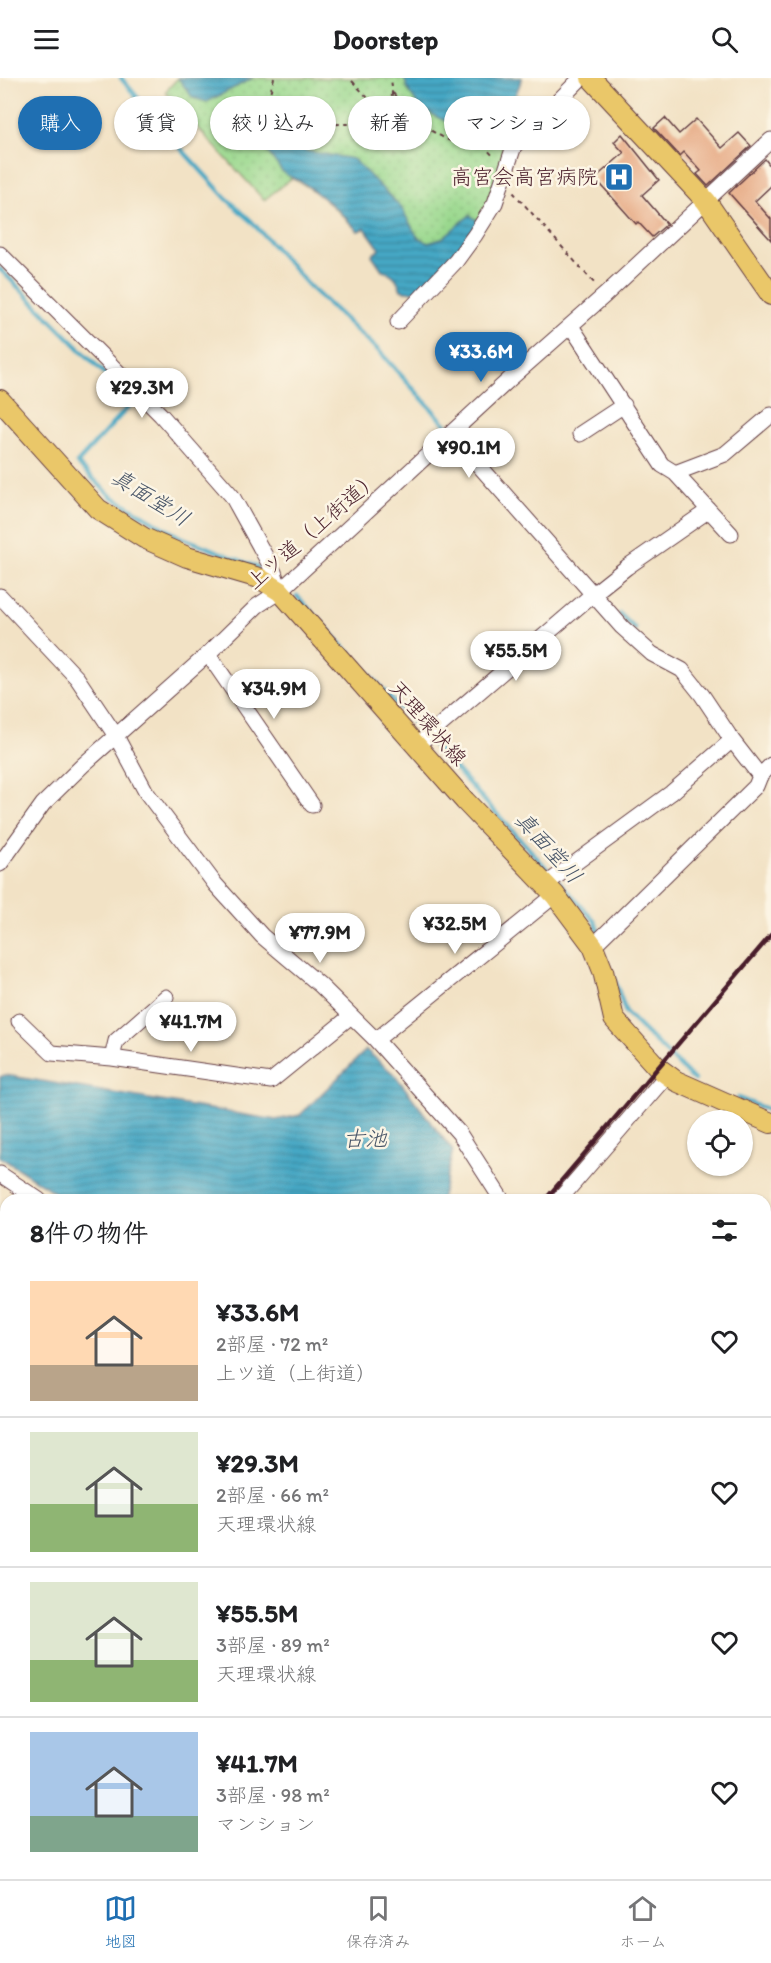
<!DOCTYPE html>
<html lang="ja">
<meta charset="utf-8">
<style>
body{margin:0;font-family:Itim,"Klee One",sans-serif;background:#f2f2f2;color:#202124;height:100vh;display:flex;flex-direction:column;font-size:22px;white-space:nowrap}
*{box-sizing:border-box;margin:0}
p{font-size:20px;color:#757577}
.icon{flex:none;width:33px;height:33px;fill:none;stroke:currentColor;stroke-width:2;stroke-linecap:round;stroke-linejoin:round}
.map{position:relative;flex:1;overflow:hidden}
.drawer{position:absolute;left:0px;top:1116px;width:771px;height:686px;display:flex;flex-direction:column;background:#fff;border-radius:18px 18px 0 0;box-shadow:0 2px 4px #0004}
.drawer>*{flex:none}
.banner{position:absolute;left:18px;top:18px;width:735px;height:54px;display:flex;gap:12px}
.tools{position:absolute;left:687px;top:1032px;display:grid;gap:12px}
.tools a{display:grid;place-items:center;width:66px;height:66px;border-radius:50%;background:#fff;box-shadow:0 2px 4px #0004;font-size:30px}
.price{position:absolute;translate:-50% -51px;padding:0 14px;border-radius:21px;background:#fff;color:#222;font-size:20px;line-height:39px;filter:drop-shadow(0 2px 3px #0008)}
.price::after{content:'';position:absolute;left:50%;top:36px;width:18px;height:14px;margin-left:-9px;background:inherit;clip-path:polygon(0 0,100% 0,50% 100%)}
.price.selected{background:#1f6fb2;color:#fff}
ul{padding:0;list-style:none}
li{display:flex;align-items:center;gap:18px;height:150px;padding:0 30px}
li+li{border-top:2px solid #e0e0e0}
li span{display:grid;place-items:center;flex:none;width:168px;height:120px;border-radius:0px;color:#555}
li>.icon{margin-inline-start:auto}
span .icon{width:72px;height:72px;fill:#fffc;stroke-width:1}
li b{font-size:26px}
h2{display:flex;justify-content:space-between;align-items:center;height:72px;padding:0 30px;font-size:26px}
.tag{padding:0 21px;border-radius:27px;background:#fff;box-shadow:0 2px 4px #0004;font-size:21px;line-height:54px}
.tag.selected{background:#1f6fb2;color:#fff}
header{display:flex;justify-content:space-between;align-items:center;height:78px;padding:0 30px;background:#fff;font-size:27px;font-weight:700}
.dock{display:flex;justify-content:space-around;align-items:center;height:84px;border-top:2px solid #e0e0e0;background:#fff;font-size:16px;color:#757577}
.dock a{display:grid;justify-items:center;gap:3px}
.dock .selected{color:#1f6fb2}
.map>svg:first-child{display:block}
.park{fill:url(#park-dots);stroke:#727c5c;stroke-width:1.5}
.water{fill:url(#water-rules);stroke:#486378;stroke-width:1.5}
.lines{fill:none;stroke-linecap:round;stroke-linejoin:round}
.stream{stroke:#45a7c4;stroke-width:4.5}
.building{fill:#e6a882}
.minor-casing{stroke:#633c42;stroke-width:17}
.major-casing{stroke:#633c42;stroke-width:22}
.path{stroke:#633c42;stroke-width:2;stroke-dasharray:4.5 4.5;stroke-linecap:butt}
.minor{stroke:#fff;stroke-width:15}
.major{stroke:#eac769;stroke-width:20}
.rail{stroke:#4a1f2b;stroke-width:4.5}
.labels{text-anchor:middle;stroke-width:5;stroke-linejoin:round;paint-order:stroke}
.poi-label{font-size:21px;fill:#4a1f2b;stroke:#fcf5e5;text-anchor:end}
.street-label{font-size:21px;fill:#4a1f2b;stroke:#fcf5e5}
.water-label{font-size:22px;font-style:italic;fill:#485568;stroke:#fcf5e5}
</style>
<header><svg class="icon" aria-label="menu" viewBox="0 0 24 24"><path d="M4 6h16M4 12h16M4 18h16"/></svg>Doorstep<svg class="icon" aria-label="search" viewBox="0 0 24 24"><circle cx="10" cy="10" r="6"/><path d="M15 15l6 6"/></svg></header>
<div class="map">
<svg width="771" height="1801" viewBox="0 0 771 1801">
<defs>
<pattern id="park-dots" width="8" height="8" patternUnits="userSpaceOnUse" patternTransform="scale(1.5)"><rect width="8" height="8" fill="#99d88d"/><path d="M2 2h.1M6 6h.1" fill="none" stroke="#85b97a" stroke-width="1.8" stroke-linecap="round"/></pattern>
<pattern id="water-rules" width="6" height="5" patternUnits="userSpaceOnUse" patternTransform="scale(1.5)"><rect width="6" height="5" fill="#45a7c4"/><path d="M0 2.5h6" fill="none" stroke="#3c879f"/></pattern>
</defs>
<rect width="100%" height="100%" fill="#fcf5e5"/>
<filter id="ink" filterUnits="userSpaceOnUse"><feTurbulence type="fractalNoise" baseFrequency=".0167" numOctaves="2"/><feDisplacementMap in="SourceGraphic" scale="12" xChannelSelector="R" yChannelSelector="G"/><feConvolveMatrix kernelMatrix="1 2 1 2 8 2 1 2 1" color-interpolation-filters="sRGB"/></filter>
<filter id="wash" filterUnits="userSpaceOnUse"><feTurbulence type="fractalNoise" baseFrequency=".008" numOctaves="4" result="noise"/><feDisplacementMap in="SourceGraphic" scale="24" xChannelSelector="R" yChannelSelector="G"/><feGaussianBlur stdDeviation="1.35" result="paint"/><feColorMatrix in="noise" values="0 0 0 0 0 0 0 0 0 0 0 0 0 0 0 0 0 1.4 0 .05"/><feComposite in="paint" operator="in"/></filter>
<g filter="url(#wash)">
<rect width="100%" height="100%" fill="#f2e2c5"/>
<path class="park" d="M178,0h344l-6,16 17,17 -27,30 -3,23 -23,59 -67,69 -12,-2c-3,-10 -7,-17 -18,-19l-11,-16 8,-6 -15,-21 -7,3c-20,-20 -40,-41 -66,-53l-28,22 -99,-108z"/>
<path class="water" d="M178,0h75l-46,24 -14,-4z
M404,0h118l-6,16 -19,14 -16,17 -21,-9 -13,6c-23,-11 -36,-18 -43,-44z
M265,53l41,20 47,8 48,48 16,29 11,7 13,-4 29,-24 10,8 -57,64 -10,5 -12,-2c-3,-10 -7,-17 -18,-19l-11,-16 8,-6 -15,-21 -7,3 -20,-21 -33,-26 -22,-11 -21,-29z
M366,972l29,25 58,76 -12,49h-375l-66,-43v-80l5,-2 271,45 24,-5z
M0,1208l6,8v261l-6,6z"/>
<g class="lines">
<path class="stream" d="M121,0l53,63 52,57 26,24 60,67 66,61 70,77
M0,191l130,130v6l-53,58 34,33 67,40 84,33
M297,518l298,325 5,15
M620,536l15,15
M614,900l12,35 68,67
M738,1020l33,13
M0,1146l6,10
M565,1796l5,5"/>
</g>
<g id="blocks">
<path class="building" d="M665,40l14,16 17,-15 26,29 17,-15 12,13 -43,40 -11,-12 4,-3 -17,-19 -4,4 -26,-28z
M622,56l37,46 -17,15 25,29 -15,13 -14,-15 -2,2 -41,-46 29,-25 -10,-11z
M765,81l6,8v19l-16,15 16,18v21l-42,-47z"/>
</g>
</g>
<g filter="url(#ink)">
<use href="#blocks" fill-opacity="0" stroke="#633c42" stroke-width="1.5"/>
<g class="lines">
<g class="minor-casing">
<path id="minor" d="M0,176l161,161 71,81 42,76 6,19
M398,244l58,-61 19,-26 20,-32 19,-57 67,-68
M571,248l91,139 13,8 56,61
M580,356l44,-29
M452,357l170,192 30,27 30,16 20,25 30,45 28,36
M675,395l50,-19 46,-39
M0,518l77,82 39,58 30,56 69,92 47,52 58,49 56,55 83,93 43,67
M208,576l104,151
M416,668l177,-152 34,-27 82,-57
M0,786l43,-60 40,-39 125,-111 49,-48 23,-15 232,-214 93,-82 166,-155
M545,807l126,-92 61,-53
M593,868l163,-160 4,-10 11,-11
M19,943l33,32 60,5 159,23 80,-65
M376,962l179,-145
M112,980l4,-17 50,-44
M0,1096l39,26
M559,1122l108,-125
M765,1482l6,7
M765,1652l6,-5
M765,1694l6,6
M549,1796l5,5
M586,1796l5,5
M645,1801l2,-5"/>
</g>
<g class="major-casing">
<path id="major" d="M591,0l115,123 65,94
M0,322l98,109 46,29 43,19 72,21 21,13 185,210 90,94 38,51 10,25 11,48 43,48 19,14 95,42"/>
</g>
<path class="path" d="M274,0l-4,15c10,7 38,29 48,31 8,1 19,0 28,0 36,-1 50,-7 45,-46
M352,3l33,35
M393,15c6,7 11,16 18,22 20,18 47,34 74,32l10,11
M486,68l37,-34
M513,114l82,92
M0,1556l6,7
M252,1796l5,5"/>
<use href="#minor" class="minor"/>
<use href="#major" class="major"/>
<path class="rail" d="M545,1122l226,-265
M51,1801l4,-5"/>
</g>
</g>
<defs>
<g id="hospital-square" transform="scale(1.5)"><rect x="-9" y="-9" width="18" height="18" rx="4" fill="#1f6fb2" stroke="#fcf5e5"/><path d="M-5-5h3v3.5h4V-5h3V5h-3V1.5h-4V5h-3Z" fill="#fff"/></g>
</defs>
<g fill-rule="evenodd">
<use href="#hospital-square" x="619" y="99"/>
</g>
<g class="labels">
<g class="poi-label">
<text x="598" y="106">高宮会高宮病院</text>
</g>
<g class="street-label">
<text transform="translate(313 452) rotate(-41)" y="7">上ツ道（上街道）</text>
<text transform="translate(428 645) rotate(49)" y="7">天理環状線</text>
</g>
<g class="water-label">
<text transform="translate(151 419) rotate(32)" y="8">真面堂川</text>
<text transform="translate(549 769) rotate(48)" y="8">真面堂川</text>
<text x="365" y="1068">古池</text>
</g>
</g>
</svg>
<div class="tools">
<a><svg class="icon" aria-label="locate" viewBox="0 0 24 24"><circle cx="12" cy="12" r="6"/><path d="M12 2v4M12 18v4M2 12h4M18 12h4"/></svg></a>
</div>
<b class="price selected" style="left:481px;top:305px">¥33.6M</b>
<b class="price" style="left:142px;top:341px">¥29.3M</b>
<b class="price" style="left:469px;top:401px">¥90.1M</b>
<b class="price" style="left:516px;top:604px">¥55.5M</b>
<b class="price" style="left:274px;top:642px">¥34.9M</b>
<b class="price" style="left:455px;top:877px">¥32.5M</b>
<b class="price" style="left:320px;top:886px">¥77.9M</b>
<b class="price" style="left:191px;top:975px">¥41.7M</b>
<div class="banner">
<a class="tag selected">購入</a>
<a class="tag">賃貸</a>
<a class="tag">絞り込み</a>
<a class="tag">新着</a>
<a class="tag">マンション</a>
</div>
<section class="drawer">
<h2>8件の物件<svg class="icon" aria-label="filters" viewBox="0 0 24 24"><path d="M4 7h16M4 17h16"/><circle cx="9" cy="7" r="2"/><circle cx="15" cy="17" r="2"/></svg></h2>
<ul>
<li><span style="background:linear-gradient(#ffd9b3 70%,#b9a48a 0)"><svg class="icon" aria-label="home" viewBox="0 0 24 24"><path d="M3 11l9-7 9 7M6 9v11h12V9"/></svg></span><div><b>¥33.6M</b><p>2部屋 · 72 m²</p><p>上ツ道（上街道）</p></div><svg class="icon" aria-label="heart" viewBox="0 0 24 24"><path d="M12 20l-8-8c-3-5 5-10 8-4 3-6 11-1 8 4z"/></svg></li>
<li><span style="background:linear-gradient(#dfe7d0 60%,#8fb573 0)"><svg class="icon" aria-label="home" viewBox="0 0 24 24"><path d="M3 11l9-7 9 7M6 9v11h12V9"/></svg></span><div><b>¥29.3M</b><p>2部屋 · 66 m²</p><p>天理環状線</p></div><svg class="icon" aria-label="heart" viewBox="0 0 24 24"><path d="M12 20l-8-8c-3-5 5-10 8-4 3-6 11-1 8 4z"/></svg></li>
<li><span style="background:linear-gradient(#dfe7d0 65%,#8fb573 0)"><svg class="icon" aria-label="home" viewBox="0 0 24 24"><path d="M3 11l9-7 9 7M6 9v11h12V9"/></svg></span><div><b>¥55.5M</b><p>3部屋 · 89 m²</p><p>天理環状線</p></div><svg class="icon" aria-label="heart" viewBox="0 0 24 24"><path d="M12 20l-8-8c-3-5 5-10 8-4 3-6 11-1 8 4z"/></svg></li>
<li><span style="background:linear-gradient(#a9c7e8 70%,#7fa58c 0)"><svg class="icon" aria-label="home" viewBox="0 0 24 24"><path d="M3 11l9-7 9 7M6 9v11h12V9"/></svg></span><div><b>¥41.7M</b><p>3部屋 · 98 m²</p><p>マンション</p></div><svg class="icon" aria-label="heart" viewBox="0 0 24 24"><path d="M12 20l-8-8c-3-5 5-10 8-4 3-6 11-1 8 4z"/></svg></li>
</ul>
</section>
</div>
<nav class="dock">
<a class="selected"><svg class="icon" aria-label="map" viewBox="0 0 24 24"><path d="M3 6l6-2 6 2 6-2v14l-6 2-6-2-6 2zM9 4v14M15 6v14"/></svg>地図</a>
<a><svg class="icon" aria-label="saved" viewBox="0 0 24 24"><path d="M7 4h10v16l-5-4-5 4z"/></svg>保存済み</a>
<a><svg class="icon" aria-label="home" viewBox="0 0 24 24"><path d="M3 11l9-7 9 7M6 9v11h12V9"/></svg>ホーム</a>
</nav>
